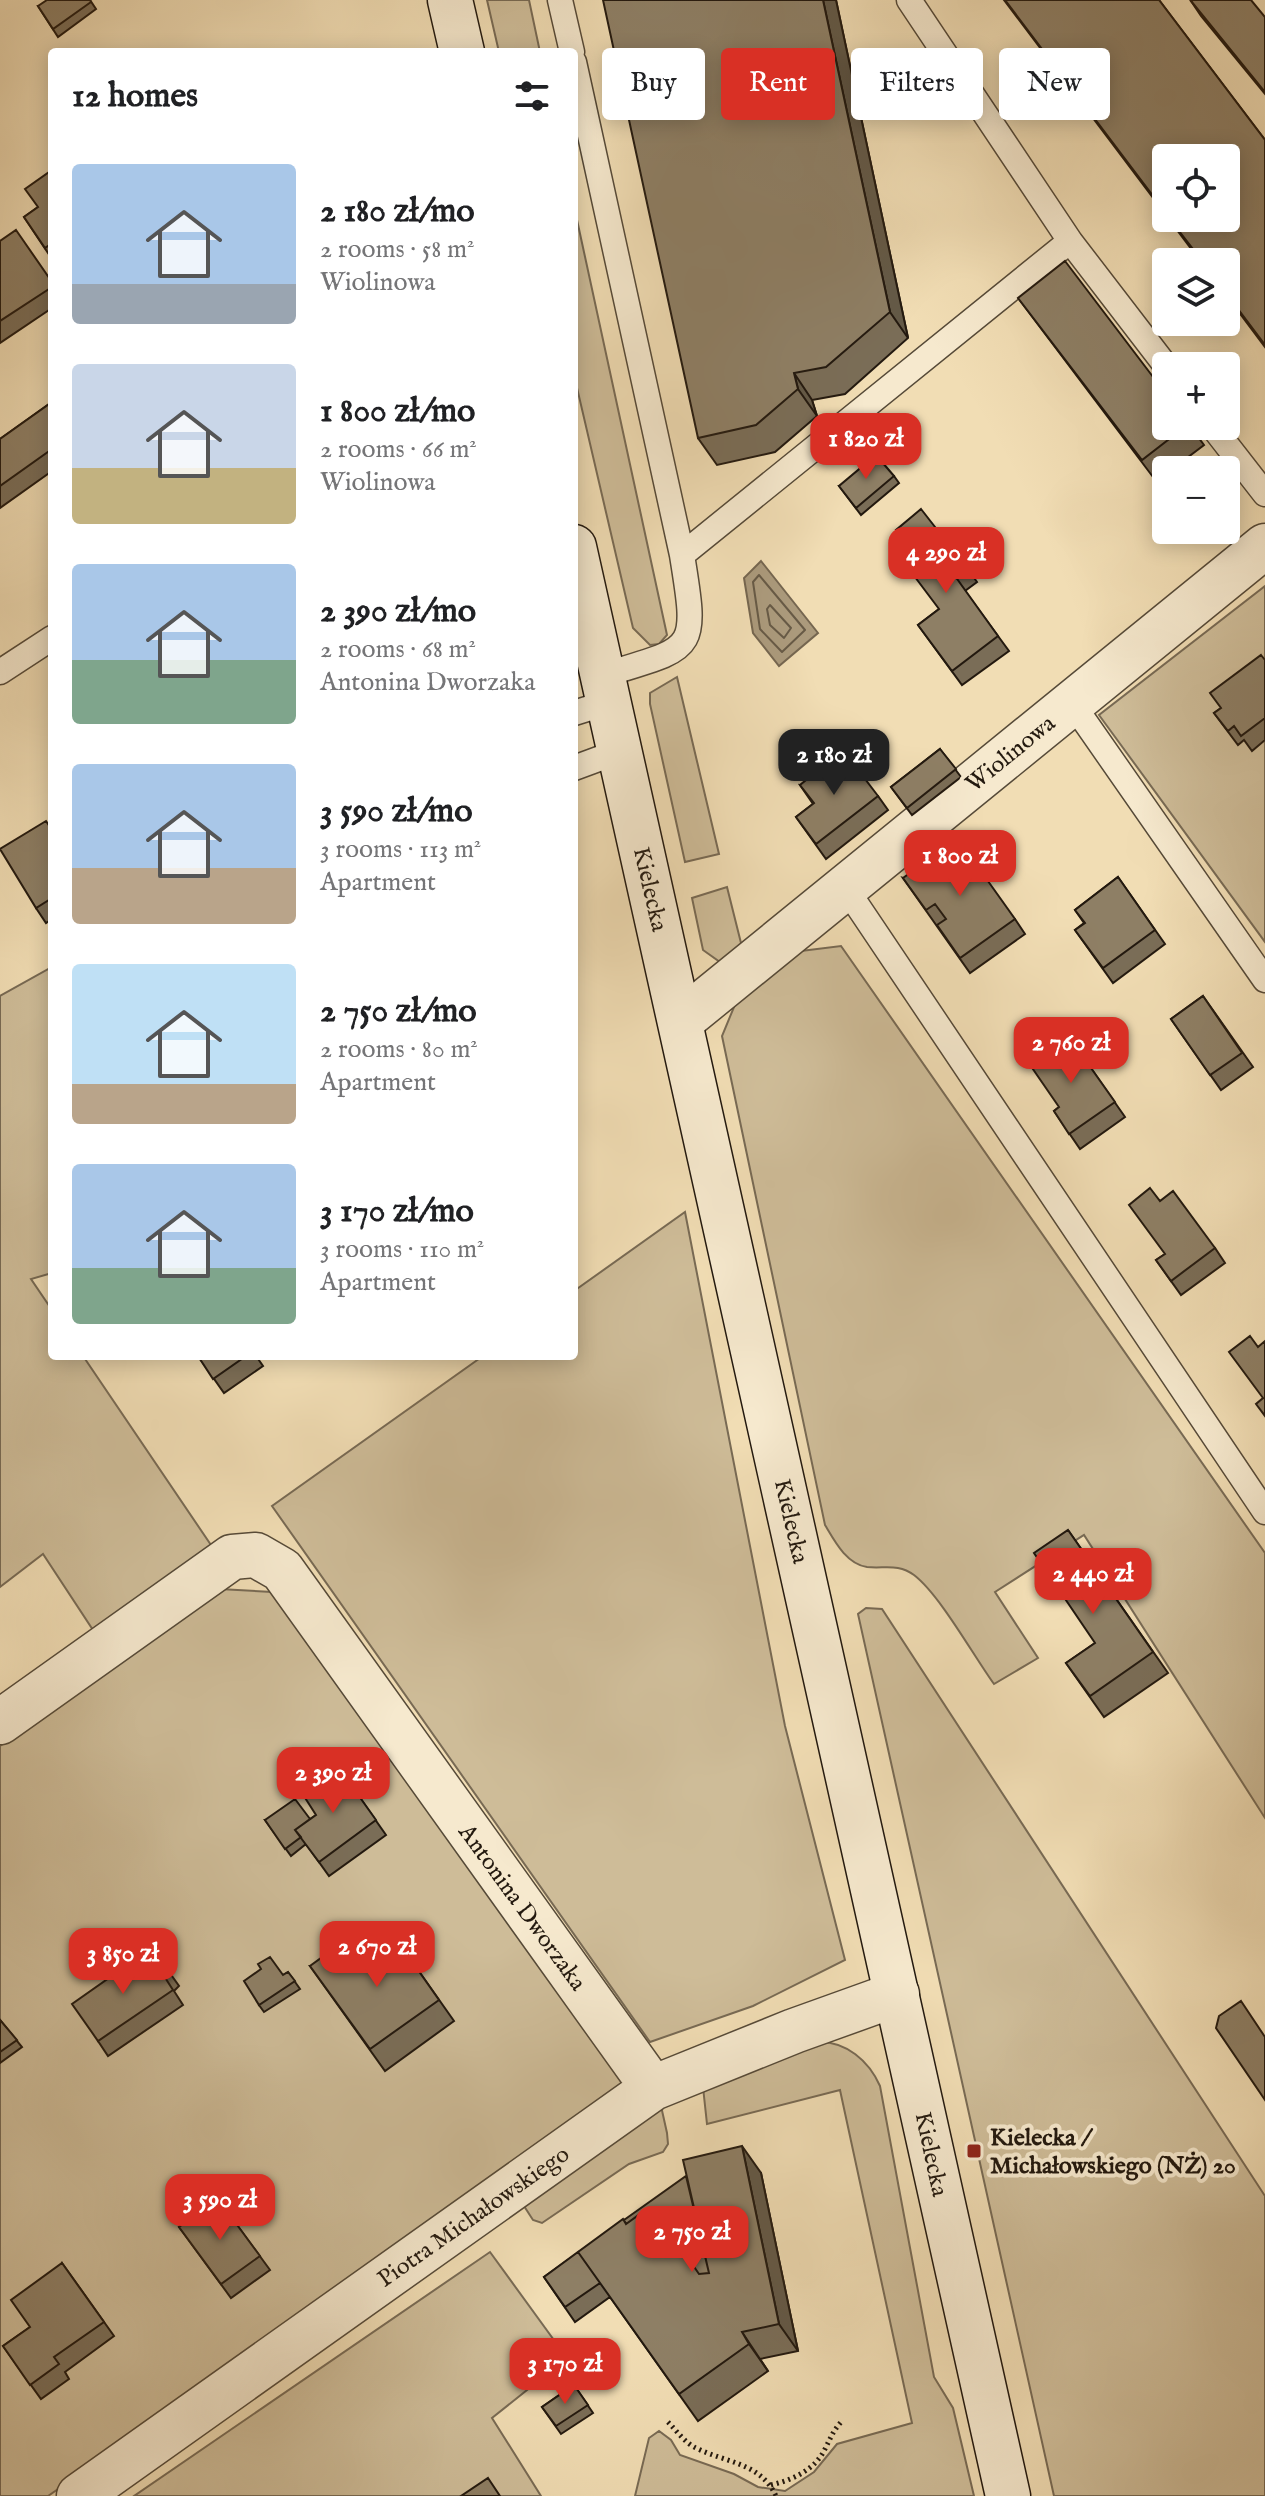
<!DOCTYPE html>
<meta charset="utf-8">
<style>
body{margin:0;font-family:"IM FELL English",serif;background:#f6f6f6;color:#202124;height:100vh;display:flex;flex-direction:column;font-size:30px;white-space:nowrap}
*{box-sizing:border-box;margin:0}
p{font-size:26px;color:#757577}
.icon{flex:none;width:44px;height:44px;fill:none;stroke:currentColor;stroke-width:2;stroke-linecap:round;stroke-linejoin:round}
.map{position:relative;flex:1;overflow:hidden}
.drawer{position:absolute;left:48px;top:48px;width:530px;height:1312px;display:flex;flex-direction:column;background:#fff;border-radius:8px;box-shadow:0 4px 20px #0003}
.drawer>*{flex:none}
.guide{position:absolute;left:602px;top:48px;width:542px;height:72px;display:flex;gap:16px}
.controls{position:absolute;left:1152px;top:144px;display:grid;gap:16px}
.controls a{display:grid;place-items:center;width:88px;height:88px;border-radius:8px;background:#fff;box-shadow:0 4px 20px #0003;font-size:40px}
.price{position:absolute;translate:-50% -68px;padding:0 18px;border-radius:16px;background:#d93025;color:#fff;font-size:26px;line-height:52px;filter:drop-shadow(0 2px 4px #0008)}
.price::after{content:'';position:absolute;left:50%;top:48px;width:24px;height:18px;margin-left:-12px;background:inherit;clip-path:polygon(0 0,100% 0,50% 100%)}
.price.active{background:#222;color:#fff}
ul{padding:0;list-style:none}
li{display:flex;align-items:center;gap:24px;height:200px;padding:0 24px}
li span{display:grid;place-items:center;flex:none;width:224px;height:160px;border-radius:8px;color:#555}
li>.icon{margin-inline-start:auto}
span .icon{width:96px;height:96px;fill:#fffc;stroke-width:1}
li b{font-size:34px}
h2{display:flex;justify-content:space-between;align-items:center;height:96px;padding:0 24px;font-size:34px}
.chip{padding:0 28px;border-radius:8px;background:#fff;box-shadow:0 4px 20px #0003;font-size:28px;line-height:72px}
.chip.active{background:#d93025;color:#fff}
.map>svg:first-child{display:block}
.green{fill:#cebc98;stroke:#786a54;stroke-width:2}
.water{fill:#ab9a7c;stroke:#756650;stroke-width:2}
.lines{fill:none;stroke-linecap:round;stroke-linejoin:round}
.shore{stroke:#675a46;stroke-width:2}
.lane-casing{stroke:#564a38;stroke-width:27}
.street-casing{stroke:#564a38;stroke-width:47}
.secondary-casing{stroke:#23190f;stroke-width:47}
.path{stroke:#23190f;stroke-width:5;stroke-dasharray:2 4;stroke-linecap:butt}
.lane{stroke:#f6e9ce;stroke-width:24}
.street{stroke:#f6e9ce;stroke-width:44}
.secondary{stroke:#f6e9ce;stroke-width:44}
.wall{fill:#7a6d57;stroke:#23190f;stroke-width:2}
.shaded-wall{fill:#635947;stroke:#23190f;stroke-width:2}
.building{fill:#8e7f65;stroke:#23190f;stroke-width:2}
.poi-dot{fill:#8f2418;stroke:#f6e9ce;stroke-width:3}
.labels{text-anchor:middle;stroke-width:8;stroke-linejoin:round;paint-order:stroke}
.street-label{font-size:24px;fill:#23190f;stroke:#f6e9ce}
.poi-label{font-size:24px;font-weight:bold;fill:#23190f;stroke:#f6e9ce;text-anchor:start}
</style>
<div class="map">
<svg width="1265" height="2496" viewBox="0 0 1265 2496">
<rect width="100%" height="100%" fill="#f1ddb4"/>
<filter id="stains"><feTurbulence type="fractalNoise" baseFrequency=".0025" numOctaves="4"/><feColorMatrix values="0 0 0 0 .2 0 0 0 0 .09 0 0 0 0 .02 0 0 0 .5 -.17"/></filter>
<radialGradient id="worn" r=".72"><stop offset=".6" stop-color="#630" stop-opacity="0"/><stop offset="1" stop-color="#630" stop-opacity=".3"/></radialGradient>
<path class="green" d="M487,0h42l11,52h-41z
M574,206l93,429 -8,9 -9,1 -17,-17 -59,-253z
M1265,586v356l-166,-227z
M677,677l42,177 -34,8 -35,-158v-11z
M727,887l16,64 -23,11 -17,-12 -11,-52z
M841,946l424,607v265l-181,-283 -89,57 43,66 -44,26c-21,-29 -54,-89 -80,-109 -16,-12 -30,-6 -47,-8 -21,-3 -33,-27 -42,-42l-103,-489 17,-41 54,-43z
M52,967v306l-21,6 21,31v46h31l130,192 -118,85 -52,-79 -43,33v-591z
M685,1212l100,514 60,234 -92,46 -103,36 -378,-536 211,-150h91v-65z
M219,1589l53,3 365,497 -589,407h-48v-750z
M866,1608l16,1 383,587v300h-211l-196,-882z
M818,2042c28,-1 51,19 62,44l54,291 19,31 21,88h-339l14,-58 10,-7 12,9 9,15 54,19 24,13 27,4 29,-19 23,-28 75,-21 -72,-333 -133,34 -4,-37z
M661,2106l6,27 1,11 -5,8 -34,12 -87,59 -9,-3 -9,-14z
M490,2252l77,106 -75,60 49,78h-407z"/>
<path class="water" d="M761,561l57,72 -39,33 -26,-33 -9,-55z"/>
<g class="lines">
<path class="shore" d="M759,575l46,55 -23,22 -22,-23 -7,-47z
M770,605l21,23 -7,10 -14,-13 -3,-16z"/>
<g class="lane-casing">
<path id="lane" d="M560,0l12,52
M574,62l108,493c16,98 14,92 -79,120
M1070,241l96,125
M1212,426l53,68
M682,555l388,-314 -161,-241
M0,672l52,-34
M1072,703l193,277
M574,713l35,-11
M574,768l46,-17
M845,887l420,625"/>
</g>
<g class="street-casing">
<path id="street" d="M681,1021l584,-475
M0,1722l232,-165 24,-2 26,15 371,518
M79,2496l574,-408 141,-57 103,-37"/>
</g>
<g class="secondary-casing">
<path id="secondary" d="M450,0l12,52
M574,547l434,1949"/>
</g>
<path class="path" d="M668,2422c9,9 17,21 28,26 30,15 64,14 80,48
M771,2485c21,-5 44,-15 54,-36 6,-12 8,-18 17,-28"/>
<use href="#lane" class="lane"/>
<use href="#street" class="street"/>
<use href="#secondary" class="secondary"/>
</g>
<path class="wall" d="M90,0l6,9 -38,28 -20,-31z
M836,0l72,338 -63,56 -33,6 5,16 -42,36 -58,13 -19,-27z
M1004,0h155l106,140v207l-39,-52v-33h-25l-33,-44h58l-60,-60v57z
M1191,1l74,16v77l-64,-78z
M52,170v89l-28,-42 14,-10z
M0,241l52,41v26l-52,35z
M1018,298l148,128h24l14,19 -33,25h-5v4l-10,7z
M52,402v69l-52,37v-69z
M894,476l5,7 -38,32 -22,-29z
M896,530l71,38 10,14 -12,9 44,60 -47,34 -44,-60 21,-16 -14,-40z
M1265,660v80l-13,11 -8,-11 -6,5 -24,-32 7,-5z
M940,749l21,28 -49,38 -21,-28z
M800,785l78,11 10,14 -62,49 -30,-42 17,-13z
M52,829v90l-6,4 -10,-15z
M1118,877l47,67 -52,39 -38,-53 9,-7 -9,-13z
M903,878l112,41 10,15 -55,39z
M1203,996l50,71 -32,23 -50,-71z
M1074,1044l51,73 -45,32 -26,-38 5,-4 -1,-51z
M1160,1201l55,47 10,15 -44,32 -25,-35 9,-6z
M198,1356h58l7,10 -39,27z
M1068,1530l100,143 -64,44 -38,-54 29,-20z
M339,1768l47,67 -57,41 -23,-32 -15,12 -26,-36 45,-1 6,-4z
M392,1933l62,88 -69,50 -75,-105 34,1z
M162,1962l17,24 -5,5 9,14 -75,51 -10,-15 58,-75z
M288,1972l12,17 -36,23 -5,-7 24,-30z
M0,2020l22,27 -22,16z
M761,2173l37,178 -38,8 8,12 -70,50 -88,-124 -35,25 -31,-45 80,-57z
M218,2199l52,71 -39,28 -52,-71z
M62,2263l52,73 -49,36 4,7 -28,20 -38,-53 27,-19z
M574,2385l19,28 -32,21 -19,-27z"/>
<path class="shaded-wall" d="M823,0h13l72,338 -18,-26z
M794,373l18,27 5,16 -19,-27z
M742,2146l19,27 37,178 -19,-27z
M742,2332l26,39 -19,-27z"/>
<path class="building" d="M47,0h43l1,2 -38,27 -15,-23z
M603,0h220l67,312 -64,55 -32,6 4,16 -42,36 -58,13z
M1005,0h154l106,140v205l-39,-52v-31h-23l-34,-44h57v-60h-60v55z
M1193,0h58l14,17v75l-74,-91z
M52,170v73l-7,5 -21,-31 14,-10 -13,-18z
M16,230l36,52v5l-52,34v-80z
M1065,261l101,133v32h20l-44,34 -124,-162z
M52,402v47l-52,37v-47z
M876,455l18,21 -38,32 -17,-22z
M921,509l46,59 -12,8 43,60 -46,35 -34,-46 21,-16 -24,-32 11,-8 -30,-39z
M1261,655l4,5v58l-24,18 -7,-10 -6,5 -14,-18 7,-5 -11,-15z
M940,749l16,20 -49,39 -16,-21z
M843,750l35,46 -62,48 -20,-27 18,-14 -14,-18z
M46,821l6,9v68l-16,10 -36,-59z
M958,839l57,80 -55,39 -23,-33 9,-6 -11,-15 -9,6 -23,-32z
M1118,877l37,53 -52,38 -28,-38 10,-7 -10,-13z
M1203,996l39,57 -32,22 -39,-56z
M1049,1042l9,14 16,-12 41,58 -46,32 -15,-23 5,-4 -33,-48z
M1150,1188l10,13 13,-10 42,57 -44,33 -15,-21 9,-6 -36,-49z
M1250,1336l8,11 7,-6v75l-9,-12 7,-6 -34,-46z
M198,1356h48l-33,23z
M1068,1530l85,122 -63,44 -24,-33 29,-20 -61,-90z
M339,1768l37,52 -57,42 -24,-32 21,-15 -14,-22z
M295,1799l15,20 -15,11 6,7 -16,12 -20,-29z
M392,1933l47,67 -69,49 -60,-83 22,-16 12,17z
M146,1952l10,14 6,-4 7,10 -5,4 9,14 -75,51 -26,-37z
M270,1957l13,18 5,-3 7,9 -36,24 -15,-24 17,-12 -3,-5z
M1241,2001l24,36v63l-49,-72 3,-12z
M0,2020l17,20 -17,12z
M742,2146l37,178 -37,8 7,12 -70,50 -101,-142 45,-33 3,5 21,-15 24,33 4,-3 24,35 10,-1 -26,-113z
M686,2176l23,97 -10,1 -24,-35 -4,3 -24,-33 -21,15 -2,-4z
M218,2199l42,57 -39,28 -42,-57z
M578,2252l22,31 -35,24 -21,-30z
M62,2263l42,59 -50,35 5,7 -29,21 -27,-39 27,-19 -19,-27z
M574,2385l14,20 -32,21 -14,-19z
M488,2478l12,18h-39z"/>
<rect class="poi-dot" x="966" y="2143" width="16" height="16" rx="4"/>
<g class="labels">
<g class="street-label">
<text transform="translate(1010 753) rotate(-39)" y="8">Wiolinowa</text>
<text transform="translate(651 889) rotate(77)" y="8">Kielecka</text>
<text transform="translate(792 1521) rotate(77)" y="8">Kielecka</text>
<text transform="translate(523 1907) rotate(54)" y="8">Antonina Dworzaka</text>
<text transform="translate(932 2154) rotate(78)" y="8">Kielecka</text>
<text transform="translate(473 2216) rotate(-35)" y="8">Piotra Michałowskiego</text>
</g>
<g class="poi-label">
<text x="990" y="2145">Kielecka /<tspan x="990" dy="28">Michałowskiego (NŻ) 20</tspan></text>
</g>
</g>
<rect width="100%" height="100%" filter="url(#stains)"/>
<rect width="100%" height="100%" fill="url(#worn)"/>
</svg>
<div class="controls">
<a><svg class="icon" aria-label="locate" viewBox="0 0 24 24"><circle cx="12" cy="12" r="6"/><path d="M12 2v4M12 18v4M2 12h4M18 12h4"/></svg></a>
<a><svg class="icon" aria-label="layers" viewBox="0 0 24 24"><path d="M12 4l9 5-9 5-9-5zM3 14l9 5 9-5"/></svg></a>
<a>+</a>
<a>−</a>
</div>
<b class="price" style="left:866px;top:481px">1 820 zł</b>
<b class="price" style="left:946px;top:595px">4 290 zł</b>
<b class="price active" style="left:834px;top:797px">2 180 zł</b>
<b class="price" style="left:960px;top:898px">1 800 zł</b>
<b class="price" style="left:1071px;top:1085px">2 760 zł</b>
<b class="price" style="left:1093px;top:1616px">2 440 zł</b>
<b class="price" style="left:333px;top:1815px">2 390 zł</b>
<b class="price" style="left:377px;top:1989px">2 670 zł</b>
<b class="price" style="left:123px;top:1996px">3 850 zł</b>
<b class="price" style="left:220px;top:2242px">3 590 zł</b>
<b class="price" style="left:692px;top:2274px">2 750 zł</b>
<b class="price" style="left:565px;top:2406px">3 170 zł</b>
<div class="guide">
<a class="chip">Buy</a>
<a class="chip active">Rent</a>
<a class="chip">Filters</a>
<a class="chip">New</a>
</div>
<section class="drawer">
<h2>12 homes<svg class="icon" aria-label="filters" viewBox="0 0 24 24"><path d="M4 7h16M4 17h16"/><circle cx="9" cy="7" r="2"/><circle cx="15" cy="17" r="2"/></svg></h2>
<ul>
<li><span style="background:linear-gradient(#a9c7e8 75%,#9aa5b1 0)"><svg class="icon" aria-label="home" viewBox="0 0 24 24"><path d="M3 11l9-7 9 7M6 9v11h12V9"/></svg></span><div><b>2 180 zł/mo</b><p>2 rooms · 58 m²</p><p>Wiolinowa</p></div></li>
<li><span style="background:linear-gradient(#c9d6e8 65%,#c2b280 0)"><svg class="icon" aria-label="home" viewBox="0 0 24 24"><path d="M3 11l9-7 9 7M6 9v11h12V9"/></svg></span><div><b>1 800 zł/mo</b><p>2 rooms · 66 m²</p><p>Wiolinowa</p></div></li>
<li><span style="background:linear-gradient(#a9c7e8 60%,#7fa58c 0)"><svg class="icon" aria-label="home" viewBox="0 0 24 24"><path d="M3 11l9-7 9 7M6 9v11h12V9"/></svg></span><div><b>2 390 zł/mo</b><p>2 rooms · 68 m²</p><p>Antonina Dworzaka</p></div></li>
<li><span style="background:linear-gradient(#a9c7e8 65%,#b9a48a 0)"><svg class="icon" aria-label="home" viewBox="0 0 24 24"><path d="M3 11l9-7 9 7M6 9v11h12V9"/></svg></span><div><b>3 590 zł/mo</b><p>3 rooms · 113 m²</p><p>Apartment</p></div></li>
<li><span style="background:linear-gradient(#bfe0f5 75%,#b9a48a 0)"><svg class="icon" aria-label="home" viewBox="0 0 24 24"><path d="M3 11l9-7 9 7M6 9v11h12V9"/></svg></span><div><b>2 750 zł/mo</b><p>2 rooms · 80 m²</p><p>Apartment</p></div></li>
<li><span style="background:linear-gradient(#a9c7e8 65%,#7fa58c 0)"><svg class="icon" aria-label="home" viewBox="0 0 24 24"><path d="M3 11l9-7 9 7M6 9v11h12V9"/></svg></span><div><b>3 170 zł/mo</b><p>3 rooms · 110 m²</p><p>Apartment</p></div></li>
</ul>
</section>
</div>
